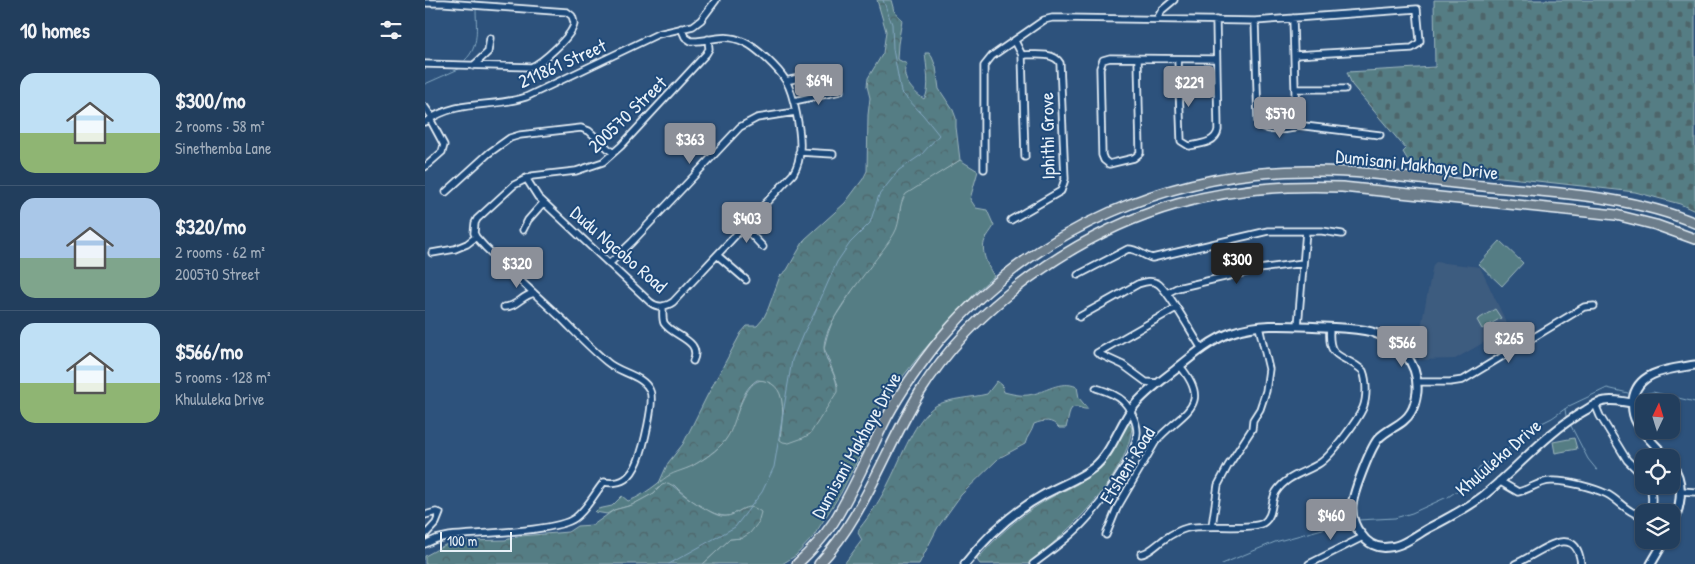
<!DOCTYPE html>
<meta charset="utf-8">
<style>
body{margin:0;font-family:"Patrick Hand",sans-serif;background:#2e4966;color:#f1f3f6;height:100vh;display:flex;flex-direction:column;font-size:19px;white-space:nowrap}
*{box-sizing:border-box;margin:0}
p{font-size:16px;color:#a2aebc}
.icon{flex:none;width:28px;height:28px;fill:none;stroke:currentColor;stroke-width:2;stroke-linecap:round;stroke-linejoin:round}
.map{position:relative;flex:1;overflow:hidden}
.drawer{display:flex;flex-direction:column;background:#223e5d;width:425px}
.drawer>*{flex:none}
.needle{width:32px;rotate:4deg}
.tools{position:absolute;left:1210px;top:394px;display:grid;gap:10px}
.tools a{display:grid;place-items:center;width:45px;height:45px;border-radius:10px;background:#223e5d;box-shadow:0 1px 4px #0004,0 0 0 1px #3f5772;font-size:25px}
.scale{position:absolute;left:15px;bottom:12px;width:72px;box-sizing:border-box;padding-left:5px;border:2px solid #e8f1f8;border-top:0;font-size:14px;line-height:18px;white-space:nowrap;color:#e8f1f8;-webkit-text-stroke:4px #1f4a7a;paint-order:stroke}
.price{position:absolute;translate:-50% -42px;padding:0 11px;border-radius:5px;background:#8c9099;color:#fff;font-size:16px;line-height:32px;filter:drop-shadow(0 1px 2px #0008)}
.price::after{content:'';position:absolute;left:50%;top:30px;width:15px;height:11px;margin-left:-8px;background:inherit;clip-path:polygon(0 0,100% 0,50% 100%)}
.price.selected{background:#222;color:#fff}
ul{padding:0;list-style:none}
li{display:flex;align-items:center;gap:15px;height:125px;padding:0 20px}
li+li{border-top:1px solid #3f5772}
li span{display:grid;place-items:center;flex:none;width:140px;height:100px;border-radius:15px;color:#555}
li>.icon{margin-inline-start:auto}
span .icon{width:60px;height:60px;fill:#fffc;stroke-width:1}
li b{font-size:21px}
h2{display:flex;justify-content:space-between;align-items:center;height:60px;padding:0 20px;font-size:21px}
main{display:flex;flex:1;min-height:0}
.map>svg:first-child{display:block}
.built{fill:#3e5b7f}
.grass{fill:#557d84;stroke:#9eb7be}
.forest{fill:url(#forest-crowns);stroke:#9eb7be}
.cemetery{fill:url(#cemetery-stones);stroke:#9eb7be}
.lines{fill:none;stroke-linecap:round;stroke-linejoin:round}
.stream{stroke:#84a8c2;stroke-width:1}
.minor-casing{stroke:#e8f1f8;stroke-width:9}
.tertiary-casing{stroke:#e8f1f8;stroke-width:11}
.primary-casing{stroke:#e8f1f8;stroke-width:12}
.minor{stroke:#1f4a7a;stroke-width:5.5}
.tertiary{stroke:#1f4a7a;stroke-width:7}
.primary{stroke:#6c7d8b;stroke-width:9}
.labels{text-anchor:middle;stroke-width:4;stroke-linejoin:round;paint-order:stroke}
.street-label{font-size:19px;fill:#e8f1f8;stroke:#1f4a7a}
</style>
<main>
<section class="drawer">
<h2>10 homes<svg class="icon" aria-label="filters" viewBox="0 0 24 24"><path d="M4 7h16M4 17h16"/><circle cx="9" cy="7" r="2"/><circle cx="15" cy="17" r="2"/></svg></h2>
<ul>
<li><span style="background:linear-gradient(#bfe0f5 60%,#8fb573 0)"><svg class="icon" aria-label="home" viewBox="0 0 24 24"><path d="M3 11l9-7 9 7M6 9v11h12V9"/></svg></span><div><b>$300/mo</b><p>2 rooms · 58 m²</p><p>Sinethemba Lane</p></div></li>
<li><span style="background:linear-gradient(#a9c7e8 60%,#7fa58c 0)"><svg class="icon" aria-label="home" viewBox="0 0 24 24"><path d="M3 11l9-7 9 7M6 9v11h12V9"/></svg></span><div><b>$320/mo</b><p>2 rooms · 62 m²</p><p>200570 Street</p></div></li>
<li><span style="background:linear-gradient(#bfe0f5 60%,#8fb573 0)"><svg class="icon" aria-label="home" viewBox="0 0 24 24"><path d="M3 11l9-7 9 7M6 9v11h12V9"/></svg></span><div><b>$566/mo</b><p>5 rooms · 128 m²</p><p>Khululeka Drive</p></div></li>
</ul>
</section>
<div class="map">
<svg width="1270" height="564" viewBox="0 0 1270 564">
<defs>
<pattern id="forest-crowns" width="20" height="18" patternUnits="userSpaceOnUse" patternTransform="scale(1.25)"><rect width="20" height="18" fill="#557d84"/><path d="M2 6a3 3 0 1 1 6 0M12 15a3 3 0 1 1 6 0" fill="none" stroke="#4e656a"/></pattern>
<pattern id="cemetery-stones" width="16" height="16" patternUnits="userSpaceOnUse" patternTransform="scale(1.25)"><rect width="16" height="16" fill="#557d84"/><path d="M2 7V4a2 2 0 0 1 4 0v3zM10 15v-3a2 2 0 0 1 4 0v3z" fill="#4e656a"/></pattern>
</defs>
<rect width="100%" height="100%" fill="#2d527c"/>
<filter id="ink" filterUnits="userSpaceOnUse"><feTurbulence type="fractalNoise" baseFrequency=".02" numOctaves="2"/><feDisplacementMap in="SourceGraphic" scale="10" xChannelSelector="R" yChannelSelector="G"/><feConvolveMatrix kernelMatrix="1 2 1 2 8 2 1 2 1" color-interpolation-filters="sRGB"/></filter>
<g filter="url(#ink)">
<path class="built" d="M1011,262l44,5 29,61 -54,31 -36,1 -2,-12 16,-83z"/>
<path class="grass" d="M535,160l18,11 -8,28 6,9 11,2 7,16c-3,5 -7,10 -9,14 -5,11 3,27 9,36l-16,14 -55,61 -42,53 -12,33 -28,56 -28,44 -18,19 -13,8h-79l27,-25 12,-1 3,-30c-5,2 -11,7 -17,8 -15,2 -45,-21 -54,-31l-16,3 -4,5 -22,12 -18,5 -7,4 -12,-2 3,-3 14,-3 10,-10 6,5c10,-3 21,-11 29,-17 4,-3 8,-8 12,-10 6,-3 12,-4 18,-6 12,-5 27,-15 35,-24 15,-15 22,-82 52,-59 14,11 7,39 6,55l58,-55 -14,-37 3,-12 6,-16 66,-101 2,-17 5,-9z
M1075,241l23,22 -21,23 -23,-22z
M1070,309l6,9 -19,11 -5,-9z
M1149,438l3,11 -22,4 -2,-11z"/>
<path class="forest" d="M452,0h14l3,11 8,9 -4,24 -1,15 10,5c-8,13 6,28 17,35 7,-8 2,-35 1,-46h4l3,4 4,10 3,22 14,21 3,8v9l4,33 -54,34c-9,11 -4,27 -12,40 -15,25 -71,85 -70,114 1,15 15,29 13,44l-27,42 -7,4 -14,5 -6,-1 -3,-2c2,-23 11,-59 -23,-60 -21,13 -18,47 -35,64 -9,9 -22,18 -32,23 -14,6 -19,5 -31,16l9,-20 15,-19 24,-48 34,-63 6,-7h10l6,-7 5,-10 12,-33 7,-6 18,-31 40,-36 18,-24 4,-8 1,-56 2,-17 -3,-12 1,-8 15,-25 3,-22z
M572,381l5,4 2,7c8,2 16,4 24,3 17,-2 32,-16 49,-8l2,11 9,11c-6,1 -10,-4 -16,-1l-2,3 -4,17h-7c-7,-9 -15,-8 -25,-4 -2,8 -7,12 -9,20l-26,14 -38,37 -23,32 -19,37h-75l18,-24 -4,-7 1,-4c12,-15 23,-32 31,-49 11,-21 25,-63 47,-75 14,-7 34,-7 50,-11z
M704,423l3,5c-7,53 -64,103 -103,136h-49l-3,-4c18,-22 39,-41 63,-56 16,-11 39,-18 53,-31 16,-14 23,-34 36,-50z
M243,483c7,3 10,8 16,12 7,5 29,20 37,21 17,3 23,-18 40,-4l-3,11 -8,10 -8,5 -12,1 -27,25h-278v-8l20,-11 22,-4 38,-1 16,-4 47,-4 9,-6 16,-1 21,-15 18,-5 22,-12 8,-8z"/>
<path class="cemetery" d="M1009,0h261v211l-15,-7 -45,-12 -223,-25 -9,-15 3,-3 -54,-64 -5,-13 88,-5z"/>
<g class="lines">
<path class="stream" d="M49,0l1,1
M40,60c15,-13 11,-33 11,-52
M0,84l36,-16
M1213,395l15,-3 42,10
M1140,409l1,7
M1145,424l18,35 9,11
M1023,497l22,-15 10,-15 30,-19 16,-17 26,-13 17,-12 38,-18 21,5
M933,520l37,-2 17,-5 33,-15
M244,564l66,-37 27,-35 12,-25 18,-107 11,-26 11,-20 23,-52 13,-19 20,-20 9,-28 20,-25 22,-15 18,-20 -16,-20 -22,-23 -8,-43 -1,-25 -9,-24
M797,564l53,-22 73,-20"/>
<g class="minor-casing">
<path id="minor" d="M0,3h19l123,9 5,4c1,3 2,5 2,8 -2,12 -32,39 -43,43l-106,-3
M732,19l5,-9 12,-10
M830,21l3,101c5,10 26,8 36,6l2,-3 -3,-107
M590,41l7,14 3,102
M713,59l2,94 -6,5 -25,6 -5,-4 -2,-5 -2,-87 3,-8 7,-2 106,1
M753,60l3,81 8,5c11,-2 27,-3 29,-16l-2,-110
M48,66l15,-14 2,-14
M361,81l46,-11
M871,89h49
M369,101l46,-10
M0,107l7,10
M0,122c35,-24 65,-13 101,-25l132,-63 35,-8 8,-6 15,-20
M871,125l84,10
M374,152l34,2
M0,167l17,-15 2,-7 -14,-26
M559,169v-103l8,-10 52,-36 8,-2h12l191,3 162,-12 3,32 -2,3 -6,4 -117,7
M101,178l12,19 112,105c7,6 16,5 23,0l120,-128c5,-8 7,-17 7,-26 1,-15 -6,-54 -14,-67 -7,-12 -30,-34 -42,-39 -22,-10 -33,0 -53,-1l-6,-4 -4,-9
M21,192l43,-39 21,-15 10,-3 61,-7 8,3 24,22
M586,220l50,-29 4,-12 -5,-116c-6,-11 -27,-8 -38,-8
M319,227l19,20
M98,230l5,-10 15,-17
M7,253l23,-4 12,-5 9,-7
M292,255l29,25
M184,264l23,-22 108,-115 17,-9 38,-6
M653,275l50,-26c10,0 15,7 24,9l116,-27h54l20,3
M742,293l10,-5 82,-19 44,-6
M238,306c0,6 -1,12 1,17 9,14 39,17 29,38
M79,307c13,0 17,-11 30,-14
M654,317l59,-33c7,-2 12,-4 19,-1 10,5 37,54 45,66
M873,326l8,-95
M992,382h33l13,-2 121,-73 10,-1
M733,383l-12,-1 -23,-17 -26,-12 79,-45
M1170,404l5,12 27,44 17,17
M1074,481l19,11c11,-2 21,-11 33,-11 15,-1 43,7 56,13 12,6 23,22 37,21
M1256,491l14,1
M1223,512c6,-7 4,-18 2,-27
M0,515l11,-3 4,1 -4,10 -11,12
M787,526l6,-41 10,-19 24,-37 1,-9 7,-11 6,-18 3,-22 -10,-42
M681,535l11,-27 39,-67c25,-29 58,-34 24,-75
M0,544l11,-5 14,-3c28,-3 106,-4 125,-18 13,-10 19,-24 29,-36 18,3 27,-4 34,-21 5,-12 17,-59 12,-70 -6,-16 -31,-18 -43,-29 -16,-13 -30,-28 -44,-42 -26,-24 -52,-48 -78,-73l-9,-10 -2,-4 1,-10 2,-4 37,-34 18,-9 44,-5 27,-9 18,-16 85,-92 3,-5 -1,-10
M716,554c9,-1 17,-11 25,-16 6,-4 14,-8 21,-10 18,-4 65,2 76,-5 11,-7 7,-21 13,-31 11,-17 29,-19 44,-29 12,-8 37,-42 43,-55 4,-10 4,-27 0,-37 -19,-18 -36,-9 -33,-43
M608,564c16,-12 33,-24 47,-38 18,-18 57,-69 57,-94 0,-10 -7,-24 -14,-31 -7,-7 -18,-10 -27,-13
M884,564l54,-27
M1090,564c21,-8 61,-46 66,0"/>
</g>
<g class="tertiary-casing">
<path id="tertiary" d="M1242,458c-10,-12 -23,-22 -30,-35 -4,-7 -5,-16 -4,-23 4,-30 39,-31 62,-35
M1246,463c15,20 10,44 0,65
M540,564c22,-28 49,-53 80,-70 16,-9 34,-15 48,-26 19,-15 26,-43 41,-62 11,-14 27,-25 41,-36 17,-14 37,-31 58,-38 29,-10 61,-6 91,-5 16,1 33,1 48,5 27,9 47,30 45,60 -1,7 -2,14 -6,20 -7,13 -23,16 -33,27 -8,10 -27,58 -26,70 0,9 3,18 9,25 6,9 16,15 28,13 13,-1 26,-11 38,-18 19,-10 39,-20 56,-33 35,-28 63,-64 103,-86 6,-4 12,-8 19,-9 9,-2 18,1 27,2
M1226,564l14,-24"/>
</g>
<g class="primary-casing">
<path id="primary" d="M372,564c13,-12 26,-26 36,-41 21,-33 36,-71 54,-106 15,-28 35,-55 55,-80 93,-109 231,-168 374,-166 55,0 111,10 167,15 70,7 146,9 212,37
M394,564c46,-49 66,-115 101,-172 28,-45 67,-83 109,-114 97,-71 194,-96 313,-91l274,28 40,10 39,14"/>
</g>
<use href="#minor" class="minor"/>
<use href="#tertiary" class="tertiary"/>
<use href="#primary" class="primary"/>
</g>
</g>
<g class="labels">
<g class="street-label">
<text transform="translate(137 63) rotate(-24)" y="7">211861 Street</text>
<text transform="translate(202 114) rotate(-44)" y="7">200570 Street</text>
<text transform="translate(622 136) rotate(-91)" y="7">Iphithi Grove</text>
<text transform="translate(992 164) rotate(6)" y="7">Dumisani Makhaye Drive</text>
<text transform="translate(194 249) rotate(41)" y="7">Dudu Ngcobo Road</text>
<text transform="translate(431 445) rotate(-61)" y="7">Dumisani Makhaye Drive</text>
<text transform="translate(1073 457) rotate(-41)" y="7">Khululeka Drive</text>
<text transform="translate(702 465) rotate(-58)" y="7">Etsheni Road</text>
</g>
</g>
</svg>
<div class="tools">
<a><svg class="needle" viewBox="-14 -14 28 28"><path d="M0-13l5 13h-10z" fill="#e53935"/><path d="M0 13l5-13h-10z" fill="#a2aebc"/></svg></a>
<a><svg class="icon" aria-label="locate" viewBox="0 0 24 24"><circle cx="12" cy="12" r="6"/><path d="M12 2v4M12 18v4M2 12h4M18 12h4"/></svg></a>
<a><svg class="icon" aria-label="layers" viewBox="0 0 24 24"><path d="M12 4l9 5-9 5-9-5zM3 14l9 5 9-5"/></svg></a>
</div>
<div class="scale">100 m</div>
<b class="price" style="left:394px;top:106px">$694</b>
<b class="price" style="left:764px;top:108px">$229</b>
<b class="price" style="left:855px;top:139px">$570</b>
<b class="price" style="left:265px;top:165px">$363</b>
<b class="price" style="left:322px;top:244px">$403</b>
<b class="price selected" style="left:812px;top:285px">$300</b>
<b class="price" style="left:92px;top:289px">$320</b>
<b class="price" style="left:1084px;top:364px">$265</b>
<b class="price" style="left:977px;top:368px">$566</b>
<b class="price" style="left:906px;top:541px">$460</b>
</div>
</main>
